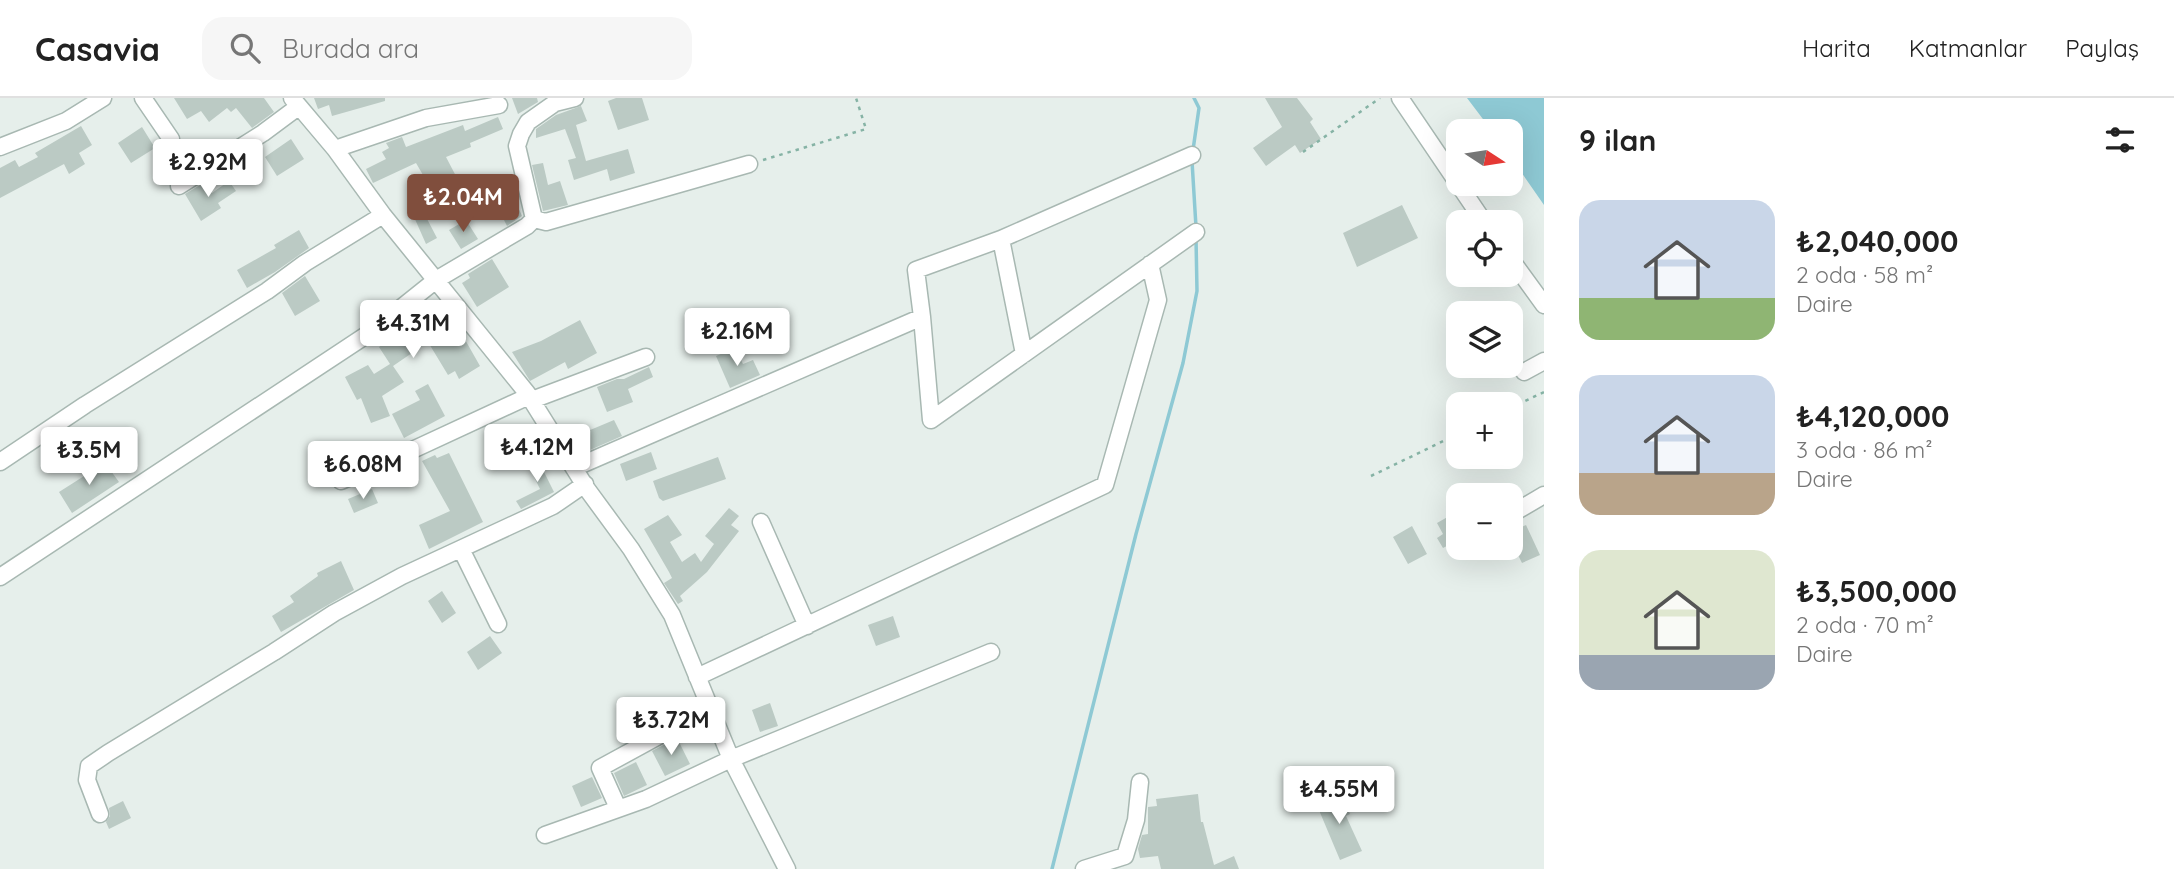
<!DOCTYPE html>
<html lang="tr">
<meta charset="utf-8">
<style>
body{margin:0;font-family:Quicksand,sans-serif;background:#f6f6f6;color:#222;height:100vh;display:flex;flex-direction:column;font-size:26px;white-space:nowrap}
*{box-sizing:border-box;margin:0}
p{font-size:23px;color:#767676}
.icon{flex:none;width:38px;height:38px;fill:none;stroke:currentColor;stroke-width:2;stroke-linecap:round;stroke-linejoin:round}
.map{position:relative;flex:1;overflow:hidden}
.side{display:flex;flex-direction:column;background:#fff;width:630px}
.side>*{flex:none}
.needle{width:46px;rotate:102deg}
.controls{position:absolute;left:1446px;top:21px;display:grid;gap:14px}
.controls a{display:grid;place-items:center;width:77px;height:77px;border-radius:14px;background:#fff;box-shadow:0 7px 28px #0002;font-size:35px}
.price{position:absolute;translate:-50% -60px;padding:0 16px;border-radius:7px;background:#fff;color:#222;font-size:23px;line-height:46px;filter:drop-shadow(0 2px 4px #0008)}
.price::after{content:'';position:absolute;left:50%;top:42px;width:21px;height:16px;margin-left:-10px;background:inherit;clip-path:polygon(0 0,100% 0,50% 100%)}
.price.current{background:#804e3d;color:#fff}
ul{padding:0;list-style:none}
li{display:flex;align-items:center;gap:21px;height:175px;padding:0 35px}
li span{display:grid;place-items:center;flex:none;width:196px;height:140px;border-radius:21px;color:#555}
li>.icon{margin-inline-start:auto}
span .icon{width:84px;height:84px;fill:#fffc;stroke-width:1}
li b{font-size:30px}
h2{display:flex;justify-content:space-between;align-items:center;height:84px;padding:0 35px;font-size:30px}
header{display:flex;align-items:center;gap:42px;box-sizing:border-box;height:98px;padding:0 35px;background:#fff;border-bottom:2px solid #e0e0e0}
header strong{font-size:33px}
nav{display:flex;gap:38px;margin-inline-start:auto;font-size:24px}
.search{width:490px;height:63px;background:#f6f6f6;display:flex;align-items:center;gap:18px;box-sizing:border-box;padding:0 24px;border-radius:21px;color:#767676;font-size:26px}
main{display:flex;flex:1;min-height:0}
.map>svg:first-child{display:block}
.water{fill:#8ec9d4}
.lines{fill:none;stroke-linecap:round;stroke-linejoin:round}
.stream{stroke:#8ec9d4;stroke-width:3.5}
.building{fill:#bbcac4}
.minor-casing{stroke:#a8b8b2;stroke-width:19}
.path{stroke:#86b3a5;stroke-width:2.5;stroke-dasharray:3.5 5;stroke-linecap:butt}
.minor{stroke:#fff;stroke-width:16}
</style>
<header>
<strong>Casavia</strong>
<div class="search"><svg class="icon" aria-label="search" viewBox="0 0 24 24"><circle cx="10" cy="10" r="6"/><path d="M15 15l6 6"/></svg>Burada ara</div>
<nav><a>Harita</a><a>Katmanlar</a><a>Paylaş</a></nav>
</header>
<main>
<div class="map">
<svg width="1544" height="771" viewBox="0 0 1544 771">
<rect width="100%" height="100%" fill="#e6efeb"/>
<path class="water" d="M1467,0h77v107l-34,-49v-25h-18z"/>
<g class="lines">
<path class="stream" d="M1193,52l6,-42 -5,-10
M1192,63l4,66
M1052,771l84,-335 47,-171 14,-72 -1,-53"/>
</g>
<path class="building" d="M174,0h90l10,14 -22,16 -16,-20 -5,4 -4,-4 -18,14 -8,-11 -14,8z
M314,0h71v3l-53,15 -3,-11 -11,4z
M512,0h25l1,4 -20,12z
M616,0h26l7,22 -31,10 -10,-29z
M1265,0h32l16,21 -3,3 11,17 -21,14 -5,-8 -29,21 -13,-18 29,-21z
M581,8l6,15 -11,4 10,36 42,-12 7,24 -25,8 -3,-12 -33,11 -6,-20 8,-2 -11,-29 -29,9v-9l20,-14z
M498,19l5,12 -33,14 1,4 -25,10 12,23 -24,14 -18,-31 -43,20 -7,-14 20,-10 -4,-7 7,-4 -3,-5 16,-6 4,10 57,-22 2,6z
M81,28l11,19 -13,8 6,11 -16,10 -5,-10 -64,34v-30l15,-8 4,7 19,-10 -3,-4z
M142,29l13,21 -24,15 -13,-20z
M291,41l13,20 -27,17 -12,-19z
M543,65l5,22 12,-4 8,24 -25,6 -11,-46z
M229,83l7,10 -18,12 3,5 -20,13 -16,-27 20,-12 7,11z
M510,91l12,27 -15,10 -14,-28z
M431,98l7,13 -13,6 12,23 -11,6 -16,-36z
M1402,107l16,33 -61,29 -14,-34z
M466,122l12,19 -17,10 -12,-19z
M299,132l10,18 -34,24 -28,16 -10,-18 39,-22 -2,-3z
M492,161l17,28 -32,20 -15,-24 8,-5 -2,-4z
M305,178l15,25 -25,15 -13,-23z
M438,202l13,15 29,51 -21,13 -4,-8 -7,4 -20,-33 -35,24 11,16 -22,14 8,20 -19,7 -10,-25 -4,2 -12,-23 23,-12 6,9 16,-10 -11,-17 26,-19 9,12 16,-11 -7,-11 8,-5 -4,-6z
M580,222l17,33 -29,16 -3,-7 -35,19 -18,-29 29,-11z
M735,250l8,16 10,-4 7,15 -30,13 -14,-32z
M649,269l4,10 -25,12 5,13 -26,10 -10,-25 20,-8h7z
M428,286l17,32 -41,22 -12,-24 28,-14 -5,-9z
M614,322l8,16 -32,14 -7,-17z
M512,333l12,22 -23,12 -12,-22z
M651,354l6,17 -31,12 -6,-17z
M449,355l34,69 -54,27 -10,-24 31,-14 -28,-50 13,-6 2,3z
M536,358l18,36 -33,17 -5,-8 24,-12 -14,-28z
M718,359l8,22 -63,22 -4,-3 -6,-17z
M103,362l16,22 -47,31 -13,-21 33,-21 -1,-2z
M372,391l6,14 -24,10 -6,-14z
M729,410l10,8 -8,9 8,6 -32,41 -27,24 3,5 -5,3 -14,-21 8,-5 -3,-6 -25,-43 24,-14 14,20 -12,7 12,20 13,-9 6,9 13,-18 -9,-8z
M1458,413v29l-15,8 -6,-10 6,-4 -6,-11z
M1526,427l14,30 -18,8 -12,-24v-7z
M1412,428l15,28 -19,10 -15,-27z
M341,463l13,29 -73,42 -9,-16 22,-14 -4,-6 28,-20 -1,-3z
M442,493l14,22 -14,10 -14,-22z
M893,518l7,21 -24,9 -8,-21z
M490,538l12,17 -24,17 -11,-18z
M770,605l8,23 -18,6 -8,-22z
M677,640l13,26 -25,12 -13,-25z
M636,664l11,23 -23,11 -10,-23z
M592,679l10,21 -21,9 -9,-21z
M1341,694l9,22 -4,2 16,35 -22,9 -24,-57z
M1198,696l3,28h2l11,43 20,-9 5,13h-78l-3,-13 -18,2 -2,-9 4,-14 6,-1v-27l9,-1 -1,-7z
M123,703l8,17 -22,11 -3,-7 4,-6 -1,-8z"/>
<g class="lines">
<g class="minor-casing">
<path id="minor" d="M143,0l28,41
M292,0l43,51 48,66 144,178 60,96 44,60 41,66 59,144 56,110
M1400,0l84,124
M0,49l66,-26 37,-23
M335,51l91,-31 73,-13
M179,88l84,-53 35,-26
M534,121l12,3 203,-58
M1510,160l34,47
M922,219l-6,-47 85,-31
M1024,256l-23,-115 191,-84
M1524,274l20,-11
M532,302l114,-43
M0,364l85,-57 182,-114 38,-28 78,-48
M574,370l348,-151 9,103 265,-188
M341,383l52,-22 136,-63
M1510,417l34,-20
M761,424l46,104
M461,451l37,75
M0,479l371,-245 65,-52 91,-54 7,-7 -17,-73 4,-12 7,-12 27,-19 20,-5
M697,579l408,-192 53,-185 -8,-36
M618,710l-18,-40 110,-60
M100,716l-13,-34 2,-14 19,-13 166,-101 60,-39 68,-37 151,-70 32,-22
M545,737l101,-36 85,-40 260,-107
M1084,771l41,-13 11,-36 4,-38"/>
</g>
<path class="path" d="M1303,54l77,-54
M763,62l103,-31 -10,-31
M1510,310l34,-16
M1371,378l87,-42"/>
<use href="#minor" class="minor"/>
</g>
</svg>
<div class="controls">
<a><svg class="needle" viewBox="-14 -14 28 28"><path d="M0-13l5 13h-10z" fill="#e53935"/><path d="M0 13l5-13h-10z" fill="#767676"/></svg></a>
<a><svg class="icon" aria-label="locate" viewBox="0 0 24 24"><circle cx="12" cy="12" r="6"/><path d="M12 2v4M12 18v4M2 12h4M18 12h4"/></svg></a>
<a><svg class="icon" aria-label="layers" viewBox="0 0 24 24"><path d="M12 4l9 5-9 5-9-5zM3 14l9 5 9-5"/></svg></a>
<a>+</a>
<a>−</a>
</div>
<b class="price" style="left:208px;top:101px">₺2.92M</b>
<b class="price current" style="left:463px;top:136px">₺2.04M</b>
<b class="price" style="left:413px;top:262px">₺4.31M</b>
<b class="price" style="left:737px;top:270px">₺2.16M</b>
<b class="price" style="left:537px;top:386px">₺4.12M</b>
<b class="price" style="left:89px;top:389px">₺3.5M</b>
<b class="price" style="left:363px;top:403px">₺6.08M</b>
<b class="price" style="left:671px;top:659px">₺3.72M</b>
<b class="price" style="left:1339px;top:728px">₺4.55M</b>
</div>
<section class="side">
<h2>9 ilan<svg class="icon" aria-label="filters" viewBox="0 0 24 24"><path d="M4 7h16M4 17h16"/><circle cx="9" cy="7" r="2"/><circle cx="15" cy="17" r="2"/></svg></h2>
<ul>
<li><span style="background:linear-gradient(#c9d6e8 70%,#8fb573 0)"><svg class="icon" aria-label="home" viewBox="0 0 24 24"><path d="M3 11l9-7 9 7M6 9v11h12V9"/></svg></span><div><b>₺2,040,000</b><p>2 oda · 58 m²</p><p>Daire</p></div></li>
<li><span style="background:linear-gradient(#c9d6e8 70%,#b9a48a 0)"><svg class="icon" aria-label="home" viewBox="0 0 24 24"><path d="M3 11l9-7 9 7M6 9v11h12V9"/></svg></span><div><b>₺4,120,000</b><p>3 oda · 86 m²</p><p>Daire</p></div></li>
<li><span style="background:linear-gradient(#dfe7d0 75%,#9aa5b1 0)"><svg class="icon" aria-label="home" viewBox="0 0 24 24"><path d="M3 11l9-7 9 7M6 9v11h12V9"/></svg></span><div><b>₺3,500,000</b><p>2 oda · 70 m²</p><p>Daire</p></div></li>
</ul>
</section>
</main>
